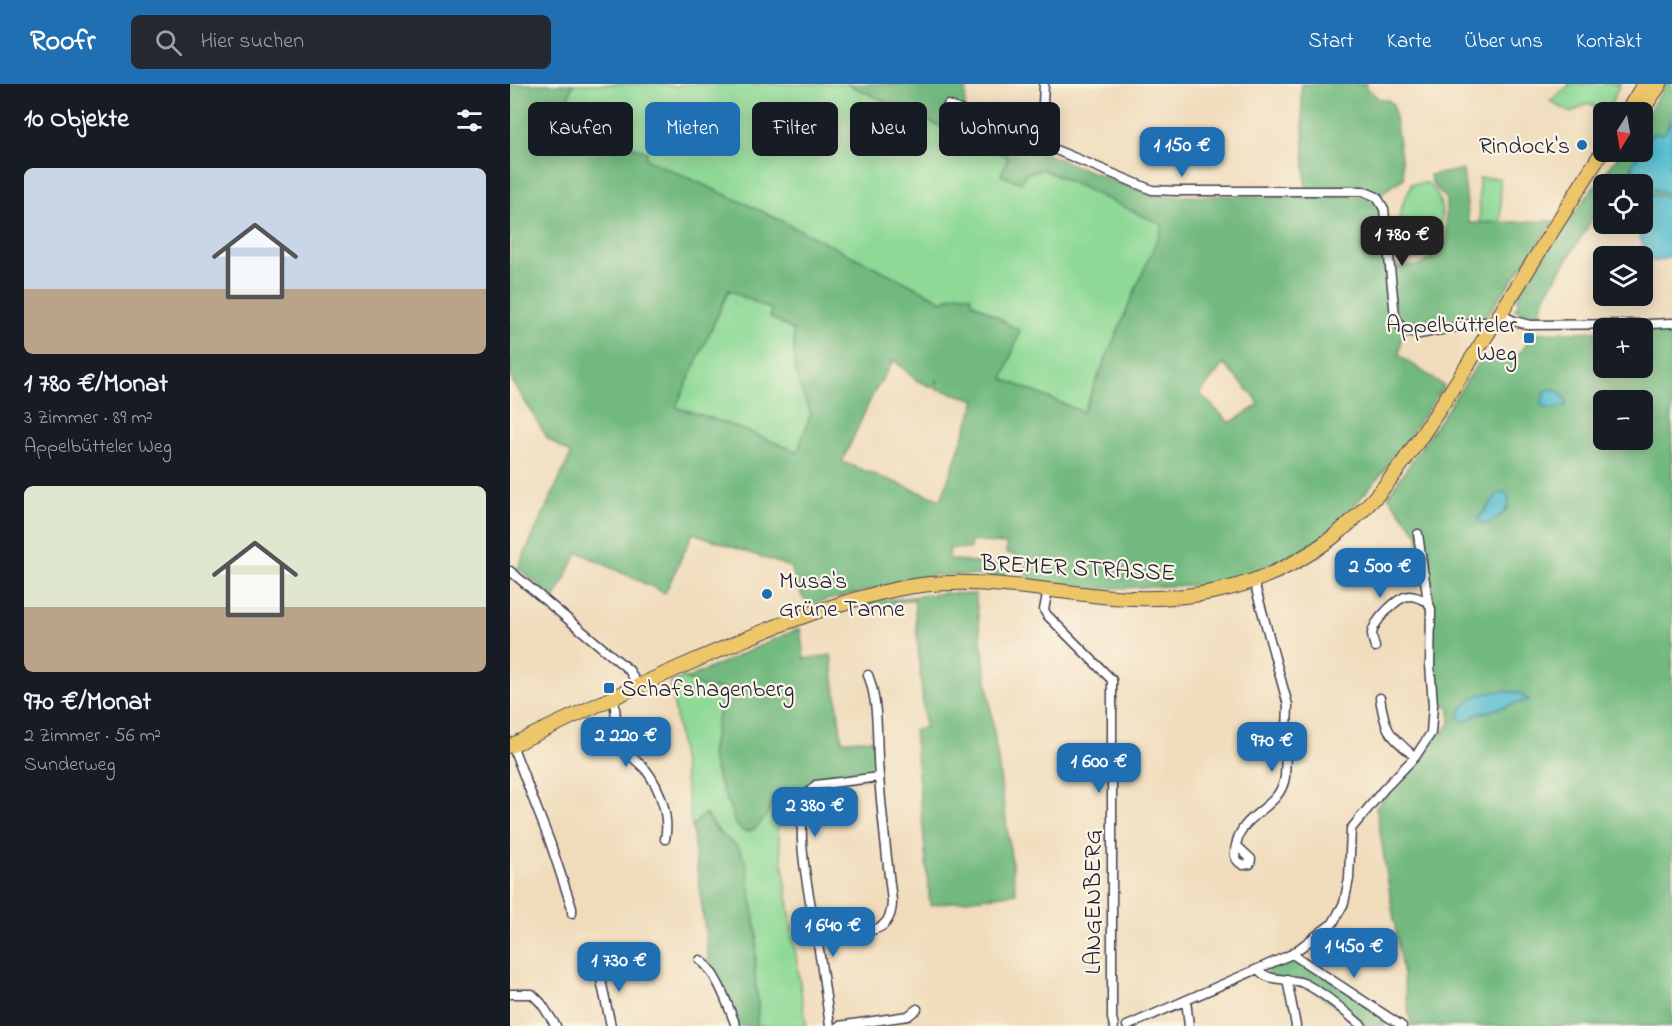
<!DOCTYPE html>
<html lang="de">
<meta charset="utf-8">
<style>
body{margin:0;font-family:"Indie Flower",sans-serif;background:#242831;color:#f1f3f6;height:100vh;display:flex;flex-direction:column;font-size:22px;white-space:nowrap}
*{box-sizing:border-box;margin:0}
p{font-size:20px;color:#9ea1a6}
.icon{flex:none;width:33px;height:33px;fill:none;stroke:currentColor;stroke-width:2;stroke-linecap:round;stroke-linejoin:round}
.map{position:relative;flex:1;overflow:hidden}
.details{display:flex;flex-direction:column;background:#171b24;width:510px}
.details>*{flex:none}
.hud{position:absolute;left:18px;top:18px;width:570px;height:54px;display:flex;gap:12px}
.needle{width:39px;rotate:191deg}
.controls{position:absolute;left:1083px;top:18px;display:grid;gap:12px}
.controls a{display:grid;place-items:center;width:60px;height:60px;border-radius:9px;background:#171b24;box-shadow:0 3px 15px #0003;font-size:30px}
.price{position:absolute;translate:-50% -51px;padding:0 14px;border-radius:12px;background:#1f6fb2;color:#fff;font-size:20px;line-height:39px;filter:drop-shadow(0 2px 3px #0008)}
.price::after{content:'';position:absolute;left:50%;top:36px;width:18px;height:14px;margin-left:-9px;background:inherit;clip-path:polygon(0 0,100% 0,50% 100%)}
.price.active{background:#222;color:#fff}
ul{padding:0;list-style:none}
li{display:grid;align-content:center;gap:12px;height:318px;padding:0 24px}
li span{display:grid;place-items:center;height:186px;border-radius:9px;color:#555}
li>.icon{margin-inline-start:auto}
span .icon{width:108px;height:108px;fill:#fffc;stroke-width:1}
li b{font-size:26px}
h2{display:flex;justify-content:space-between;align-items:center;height:72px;padding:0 24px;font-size:26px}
.tag{padding:0 21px;border-radius:9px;background:#171b24;box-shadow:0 3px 15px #0003;font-size:21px;line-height:54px}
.tag.active{background:#1f6fb2;color:#fff}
header{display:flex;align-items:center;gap:36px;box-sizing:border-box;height:84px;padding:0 30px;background:#1f6fb2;color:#fff}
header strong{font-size:28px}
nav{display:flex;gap:33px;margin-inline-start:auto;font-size:21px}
.search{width:420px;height:54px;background:#242831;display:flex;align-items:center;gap:15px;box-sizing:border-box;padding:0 21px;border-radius:9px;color:#9ea1a6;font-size:22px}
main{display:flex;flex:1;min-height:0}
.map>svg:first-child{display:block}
.green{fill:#8ed996;stroke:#587e68;stroke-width:1.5}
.forest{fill:#72b97f;stroke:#4a6e5d;stroke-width:1.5;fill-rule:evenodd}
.water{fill:#51bbce;stroke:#3a6e84;stroke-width:1.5}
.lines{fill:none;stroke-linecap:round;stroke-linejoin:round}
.minor-casing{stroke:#413e4e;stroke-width:11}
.primary-casing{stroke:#413e4e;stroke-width:16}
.minor{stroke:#fff;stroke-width:8}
.primary{stroke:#ecc669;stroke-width:14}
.poi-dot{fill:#1f6fb2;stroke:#fcf5e5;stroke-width:2}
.labels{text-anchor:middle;stroke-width:4.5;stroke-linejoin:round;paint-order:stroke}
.poi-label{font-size:24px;fill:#22223b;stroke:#fcf5e5;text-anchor:end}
.street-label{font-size:24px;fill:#22223b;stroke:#fcf5e5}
</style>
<header>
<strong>Roofr</strong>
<div class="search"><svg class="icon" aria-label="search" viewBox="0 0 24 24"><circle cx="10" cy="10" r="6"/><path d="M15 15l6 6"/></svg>Hier suchen</div>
<nav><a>Start</a><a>Karte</a><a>Über uns</a><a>Kontakt</a></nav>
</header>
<main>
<section class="details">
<h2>10 Objekte<svg class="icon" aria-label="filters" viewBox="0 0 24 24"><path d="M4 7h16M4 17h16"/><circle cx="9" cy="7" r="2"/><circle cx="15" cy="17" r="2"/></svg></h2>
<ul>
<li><span style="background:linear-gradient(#c9d6e8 65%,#b9a48a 0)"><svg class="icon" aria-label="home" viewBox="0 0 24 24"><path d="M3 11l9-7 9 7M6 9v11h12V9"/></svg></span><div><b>1 780 €/Monat</b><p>3 Zimmer · 89 m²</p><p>Appelbütteler Weg</p></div></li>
<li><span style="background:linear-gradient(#dfe7d0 65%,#b9a48a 0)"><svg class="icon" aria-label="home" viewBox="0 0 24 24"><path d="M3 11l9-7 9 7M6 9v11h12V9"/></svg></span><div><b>970 €/Monat</b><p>2 Zimmer · 56 m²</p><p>Sunderweg</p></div></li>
</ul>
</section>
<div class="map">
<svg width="1162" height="942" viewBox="0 0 1162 942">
<rect width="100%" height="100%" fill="#fcf5e5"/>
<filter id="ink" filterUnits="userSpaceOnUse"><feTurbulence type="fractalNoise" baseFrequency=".0167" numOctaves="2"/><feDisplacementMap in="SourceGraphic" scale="12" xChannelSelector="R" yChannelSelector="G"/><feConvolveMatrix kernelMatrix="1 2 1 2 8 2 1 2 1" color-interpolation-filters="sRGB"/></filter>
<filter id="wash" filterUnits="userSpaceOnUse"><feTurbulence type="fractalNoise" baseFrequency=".008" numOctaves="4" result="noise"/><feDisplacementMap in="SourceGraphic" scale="24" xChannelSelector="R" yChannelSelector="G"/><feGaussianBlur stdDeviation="1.35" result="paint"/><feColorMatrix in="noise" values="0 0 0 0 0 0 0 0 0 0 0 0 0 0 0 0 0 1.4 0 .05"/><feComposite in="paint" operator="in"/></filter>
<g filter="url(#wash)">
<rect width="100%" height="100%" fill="#f0dcbb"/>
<path class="green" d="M63,0h92l13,3 2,-3h167l161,73 -7,18 20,8 4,-9 17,-5 122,56 -81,187 -80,-33 17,-48 -48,-29 -22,-6 -7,5 -186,-92 -197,-88z
M1058,0h52l-13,28 -19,-9 -17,10 -21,-12 19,-15z
M969,94h21l1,44 -21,1z
M917,99c23,16 17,58 -3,74l-12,2c-18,-9 -15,-41 -8,-58 2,-6 7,-10 7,-17z
M219,206l44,20 -3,7 23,13 7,58 11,25 -13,39 -72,-29 -51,-16z
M174,593l20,11h18l5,4 -8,18 -8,45 7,24 14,33 2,9 8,10 32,-29 32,224h-49l1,-23 -3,-26 2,-42 -11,-73 -8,-15 -18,-14 -14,-19h-2l-12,13 -21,-144z"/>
<path class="forest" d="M0,0h63l-12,37 86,31 -1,7 111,50 186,92 14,-7 14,2 1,6 48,29 -17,48 80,33 80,-187 -121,-56 -17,5 -4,9 -20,-8 7,-18 -161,-73h119l-2,38 189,74 222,1 -12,-6h-57l-5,-107h66l-1,3 13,12 9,1 5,4 11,74 -16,10 -10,9 6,12 5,59 32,-3 25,-21v-45l-14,-16 -2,-8 33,-5 6,53 85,-2 -73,103 -75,7 -5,9 -2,15 45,31 -56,80 -35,41 -48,46 -80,31 -134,5 -61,-8 -5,-8c2,-14 -7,-18 -19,-20l1,-9 -36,-3 -1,8 -20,-1 -1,11 55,7v13l-23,-4h-48l-123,29 -7,-6 -13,-31 -97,-34 -28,60 -87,-41 -23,46 -37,-30 53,-114 -23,-15 -38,-62zM219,206l43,20 -2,7 23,13 2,38 5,20 11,25 -13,39 -72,-29 -50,-16zM384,276l22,20 16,7 6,-8 -3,9 41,12 -35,100 -99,-38 31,-68zM713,280l33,34 3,7 -29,18 -30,-29z
M1156,0h6v35l-8,15h-12l-9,14v-27z
M1112,68h18l-9,15 18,21 23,6v3l-21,-3 -8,3 -1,-13h-38l-1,18 -57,92 -5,12 -1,12h-9l-16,-9 4,-6 -2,-5c32,-51 67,-100 105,-146z
M1162,245v697h-261l-35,-219 47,-52 12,-19 9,-4 6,-9v-16l-14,-4 -9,-109 -9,-60 -30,-38 92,-135c25,1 44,0 50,-28l73,-2 1,37h38l1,-38zM1094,316h38v40h-38zM994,607l15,2 10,7 -53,15z
M435,509l30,1 41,299 -86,12 -16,-175 11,-2 -11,-129 -44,10 -2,-7z
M290,544l4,31 27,-4 11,86 34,-2 3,38 -60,6 -12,18 -33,1c-8,12 -15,32 -32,29l-8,-9 -2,-10 -14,-33 -7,-24 8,-45 8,-18 -5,-4h-18l-18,-9z
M194,730l16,19 18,14 8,15 11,73 -2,42 3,26 -1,23h-21l-29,-61 1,-8 -16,-130z
M782,870l97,64 -5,8h-22l-57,-42 -38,-7 1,-8z"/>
<path class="water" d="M1162,35v43l-3,4 3,6v22l-23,-6 -18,-22 9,-14h2c1,-4 3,-6 4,-9 6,-11 6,-11 18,-9z
M1141,110l21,3v59c-20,8 -25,9 -30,-13 -2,-6 -4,-12 -5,-19h5l1,-27z
M1043,305c8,4 14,8 13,17l-13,3 -10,-2 -2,-3 5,-14z
M993,408l5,3c5,15 -9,22 -20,29l-7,-1 -3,-4 20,-25z
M994,607l15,2 10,7 -53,15 -11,7 -4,-2 -3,-4c11,-22 23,-23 46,-25z"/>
</g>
<g filter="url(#ink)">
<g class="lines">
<g class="minor-casing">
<path id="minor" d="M438,21l204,85 25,1h186l14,6 7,12 11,107 6,11 6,4 12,3 65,-12 10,3
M531,59l3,-59
M990,230l14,7 16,4 111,-1
M1139,240l23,-1
M908,450l5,35
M0,487l119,99 9,16
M538,505l-4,21 3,5 65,65v338l2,8
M865,563c-1,-4 -3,-9 -3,-14 2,-12 25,-36 37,-37 7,0 13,3 19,6
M104,613c2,14 1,33 7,46 5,11 17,18 25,27 14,18 24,47 19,69
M870,614c6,36 9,36 35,59
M2,661l38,97 22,66v5
M726,761l15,14 -1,5 -7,1c-9,-5 -9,-10 -7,-20 5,-24 23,-30 39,-47 6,-7 9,-13 10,-21l3,-72 -34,-123
M307,853c13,-2 56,-4 65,-11 8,-6 10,-15 10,-25 -5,-42 -10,-83 -13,-125 -3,-32 1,-71 -11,-101
M782,870l110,72
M190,876c17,12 28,46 36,66
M749,886c10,13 30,7 44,13 22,10 41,28 59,43
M86,889l5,7 10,46
M777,895l9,47
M0,910h22l9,9 15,23
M676,916l3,26
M320,942c-4,-29 -8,-59 -13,-88 -5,-31 -31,-131 -1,-153l63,-8
M329,942l69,-10 9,-7
M617,942l165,-72 41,-31 11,-20 5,-24 2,-50 33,-40 31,-32 16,-24 2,-28 -3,-40 1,-56 -3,-7 -4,-28"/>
</g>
<g class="primary-casing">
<path id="primary" d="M1117,28l17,-28
M1131,28l19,-28
M0,662c61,-29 122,-58 184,-85 66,-29 132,-57 203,-72 65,-14 131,-1 195,6 86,10 167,-2 237,-55 55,-41 90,-100 127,-157 50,-77 98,-156 148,-234"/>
</g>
<use href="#minor" class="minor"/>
<use href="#primary" class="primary"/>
</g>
</g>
<g class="poi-dot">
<circle cx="1072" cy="61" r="6"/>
<rect x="1013" y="248" width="12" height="12" rx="3"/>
<circle cx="257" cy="510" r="6"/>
<rect x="93" y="598" width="12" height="12" rx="3"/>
</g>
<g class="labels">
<g class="poi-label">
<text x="1060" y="69">Rindock's</text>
<text x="1007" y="248">Appelbütteler<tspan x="1007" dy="28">Weg</tspan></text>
<text x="269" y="504" text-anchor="start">Musa's<tspan x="269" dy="28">Grüne Tanne</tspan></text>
<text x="111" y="612" text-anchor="start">Schafshagenberg</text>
</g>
<g class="street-label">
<text transform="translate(568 483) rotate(3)" y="8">BREMER STRASSE</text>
<text transform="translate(582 818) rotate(-90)" y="8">LANGENBERG</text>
</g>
</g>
</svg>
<div class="controls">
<a><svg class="needle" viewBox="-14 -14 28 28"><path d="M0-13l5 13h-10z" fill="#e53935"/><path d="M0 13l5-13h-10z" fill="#9ea1a6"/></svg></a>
<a><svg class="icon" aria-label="locate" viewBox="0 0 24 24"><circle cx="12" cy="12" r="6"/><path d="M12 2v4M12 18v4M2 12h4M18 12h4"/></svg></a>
<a><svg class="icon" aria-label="layers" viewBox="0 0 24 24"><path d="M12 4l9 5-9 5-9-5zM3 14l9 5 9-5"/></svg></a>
<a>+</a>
<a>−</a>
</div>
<b class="price" style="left:672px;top:94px">1 150 €</b>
<b class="price active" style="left:892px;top:183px">1 780 €</b>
<b class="price" style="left:870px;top:515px">2 500 €</b>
<b class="price" style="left:116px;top:684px">2 220 €</b>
<b class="price" style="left:762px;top:689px">970 €</b>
<b class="price" style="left:589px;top:710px">1 600 €</b>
<b class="price" style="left:305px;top:754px">2 380 €</b>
<b class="price" style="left:323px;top:874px">1 640 €</b>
<b class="price" style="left:844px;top:895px">1 450 €</b>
<b class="price" style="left:109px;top:909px">1 730 €</b>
<div class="hud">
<a class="tag">Kaufen</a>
<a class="tag active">Mieten</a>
<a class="tag">Filter</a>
<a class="tag">Neu</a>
<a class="tag">Wohnung</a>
</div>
</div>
</main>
